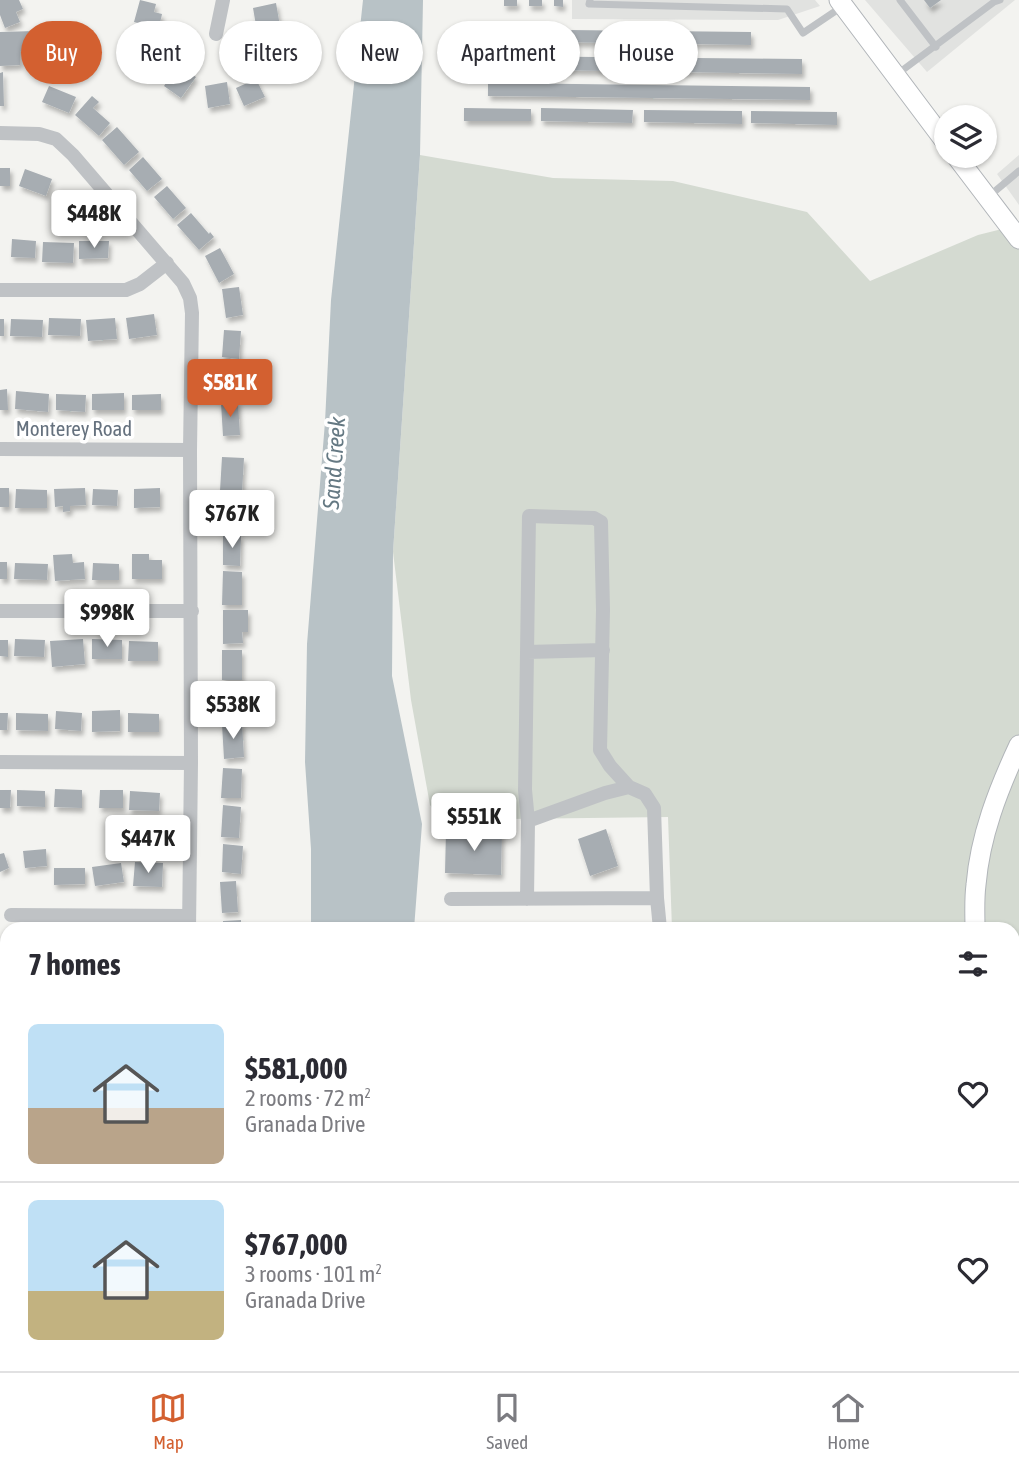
<!DOCTYPE html>
<meta charset="utf-8">
<style>
body{margin:0;font-family:"Asap Condensed",sans-serif;background:#f7f7f7;color:#2b2b33;height:100vh;display:flex;flex-direction:column;font-size:26px;white-space:nowrap}
*{box-sizing:border-box;margin:0}
p{font-size:23px;color:#7c7c81}
.icon{flex:none;width:38px;height:38px;fill:none;stroke:currentColor;stroke-width:2;stroke-linecap:round;stroke-linejoin:round}
.map{position:relative;flex:1;overflow:hidden}
.drawer{position:absolute;left:0px;top:922px;width:1020px;height:450px;display:flex;flex-direction:column;background:#fff;border-radius:21px 21px 0 0;box-shadow:0 2px 5px #0004}
.drawer>*{flex:none}
.banner{position:absolute;left:21px;top:21px;width:978px;height:63px;display:flex;gap:14px}
.fabs{position:absolute;left:934px;top:105px;display:grid;gap:14px}
.fabs a{display:grid;place-items:center;width:63px;height:63px;border-radius:50%;background:#fff;box-shadow:0 2px 5px #0004;font-size:35px}
.price{position:absolute;translate:-50% -60px;padding:0 16px;border-radius:7px;background:#fff;color:#222;font-size:23px;line-height:46px;filter:drop-shadow(0 2px 4px #0008)}
.price::after{content:'';position:absolute;left:50%;top:42px;width:21px;height:16px;margin-left:-10px;background:inherit;clip-path:polygon(0 0,100% 0,50% 100%)}
.price.on{background:#d36030;color:#fff}
ul{padding:0;list-style:none}
li{display:flex;align-items:center;gap:21px;height:175px;padding:0 28px}
li+li{border-top:2px solid #e1e1e2}
li span{display:grid;place-items:center;flex:none;width:196px;height:140px;border-radius:10px;color:#555}
li>.icon{margin-inline-start:auto}
span .icon{width:84px;height:84px;fill:#fffc;stroke-width:1}
li b{font-size:30px}
h2{display:flex;justify-content:space-between;align-items:center;height:84px;padding:0 28px;font-size:30px}
.chip{padding:0 24px;border-radius:32px;background:#fff;box-shadow:0 2px 5px #0004;font-size:24px;line-height:63px}
.chip.on{background:#d36030;color:#fff}
.tab-bar{display:flex;justify-content:space-around;align-items:center;height:98px;border-top:2px solid #e1e1e2;background:#fff;font-size:19px;color:#7c7c81}
.tab-bar a{display:grid;justify-items:center;gap:4px}
.tab-bar .on{color:#d36030}
.map>svg:first-child{display:block}
.built{fill:#e1e2e0}
.green{fill:#d4dad1}
.water{fill:#b8c2c6}
.building{fill:#a7adb2;filter:url(#shadow)}
.lines{fill:none;stroke-linecap:round;stroke-linejoin:round}
.secondary-casing{stroke:#b1b5b9;stroke-width:21}
.primary-casing{stroke:#b2b5b8;stroke-width:23}
.service{stroke:#bfc2c5;stroke-width:7}
.minor{stroke:#bfc2c5;stroke-width:14}
.secondary{stroke:#fff;stroke-width:19}
.primary{stroke:#fff;stroke-width:21}
.labels{text-anchor:middle;stroke-width:7;stroke-linejoin:round;paint-order:stroke}
.street-label{font-size:21px;fill:#65717e;stroke:#fff}
.water-label{font-size:23px;font-style:italic;fill:#657983;stroke:#fff}
</style>
<div class="map">
<svg width="1019" height="1371" viewBox="0 0 1019 1371">
<defs>
<filter id="shadow"><feDropShadow dx="2.5" dy="4.5" stdDeviation="2" flood-color="#0004"/></filter>
</defs>
<rect width="100%" height="100%" fill="#f3f3f0"/>
<path class="built" d="M572,0h243l5,6 -42,14 -206,-1z
M865,0h150l-88,72z
M1019,155v50l-22,-31z
M0,1062l7,1v302h272v6h-279z
M644,1365h287l-11,6h-275z"/>
<path class="green" d="M420,155l133,23 120,3 134,31 63,69 108,-46 32,-8 9,13v770h-6v-81h-341l-4,-112 -227,3 -11,-15 -19,-105 -18,-148z
M1013,1060h6v262l-6,-12z"/>
<path class="water" d="M363,0h60l-3,155 -27,397 -1,124 30,148 -8,105h-103v-80l-6,-87 2,-118 18,-222 6,-122z
M331,1365h49v6h-49z"/>
<path class="building" d="M0,0h19l4,9 -7,3 4,10 -15,6 -5,-13z
M140,0l16,4 -2,8 8,2 -3,14 -25,-6z
M504,0h13v6h-13z
M529,0h13v6h-13z
M554,0h9v7l-9,-1z
M924,0h17l-11,8z
M276,3l4,23 -23,5 -4,-23z
M482,29l269,3v13l-269,-4z
M35,31v19l-15,1v14l-20,1v-34z
M163,36l10,22 -26,11 -10,-22z
M258,43l25,10 -10,24 -25,-10z
M488,56l314,3v15l-315,-5z
M178,65l18,12 -15,21 -17,-12z
M3,72l1,34h-4v-33z
M256,79l9,18 -21,9 -8,-18z
M227,82l3,22 -22,4 -3,-22z
M488,83l322,4v13l-322,-4z
M49,86l27,11 -7,16 -27,-11z
M92,96l7,6 -6,6 17,15 -11,13 -24,-21z
M464,108l67,1v12h-67z
M541,108l92,2 -1,13 -91,-2z
M644,110l98,1v13l-98,-2z
M751,111l86,1v13l-86,-2z
M117,127l22,25 -15,13 -22,-25z
M143,157l19,22 -15,12 -18,-21z
M0,168h10v18h-10z
M25,169l27,10 -6,17 -27,-10z
M167,186l19,22 -13,11 -19,-22z
M191,213l18,21 1,-2 4,5 -15,13 -22,-25z
M12,239l24,2 -1,17 -24,-1z
M79,241h30l-1,17 -29,1z
M43,242l31,1 -1,20 -31,-1z
M220,248l14,26 -15,9 -14,-27z
M239,287l4,28 -17,3 -4,-29z
M154,314l3,21 -28,4 -3,-21z
M49,318l32,1 -1,17 -32,-1z
M115,318l2,21 -29,2 -2,-21z
M0,319h4v17h-4z
M11,319l32,1 -1,17 -32,-1z
M224,330l17,1 -2,28 -17,-2z
M226,366l18,1 -3,29 -19,-2z
M7,389l1,21h-8v-20z
M16,391l33,3 -1,18 -33,-3z
M124,393v17h-32v-16z
M56,394l30,1 -1,17 -29,-2z
M161,394v16h-29v-15z
M238,402l2,33 -17,1 -2,-33z
M222,457l22,1 -2,35 -22,-2z
M0,488h9v19h-9z
M85,488l1,17 -16,1v5l-7,1v-6l-8,1 -1,-18z
M160,488v19l-26,1v-19z
M16,489l31,1v18h-32z
M93,489l25,1 -1,16 -25,-1z
M222,495h21v34h-21z
M223,535l18,1 -1,30 -17,-1z
M72,554l1,9 11,-1 1,17 -30,2 -2,-26z
M132,554h17v6h13v19h-30z
M0,562h7v17h-7z
M15,563l33,1 -1,16 -33,-1z
M93,563l26,1v16h-27z
M223,571l19,1v33h-20z
M223,610h25v22h-6l1,11 -20,1z
M15,639l30,1 -1,17 -30,-1z
M83,639l2,25 -33,3 -2,-26z
M92,639l30,1v19h-30z
M0,640h8v17l-8,-1z
M129,641l29,1v19h-30z
M222,650h20v30h-20z
M223,685l21,2 -3,32 -20,-1z
M120,710v21l-28,1v-21z
M56,711l26,2 -1,18 -26,-2z
M0,713h8l-1,17h-7z
M16,713l32,1v17l-32,-1z
M128,713l31,1v18h-31z
M242,723l2,34 -20,2 -2,-35z
M223,768l19,1 -1,29h-20z
M55,789l27,1v18l-28,-1z
M0,790h11l-1,18h-10z
M17,790l28,1v16l-28,-1z
M100,790h23v18h-24z
M130,791l30,2 -1,18 -30,-1z
M223,805l18,2 -2,31 -18,-1z
M606,829l12,37 -28,10 -12,-37z
M446,831l56,1 -1,43 -56,-2z
M223,844l20,2 -2,28 -19,-2z
M46,849l1,17 -22,2 -2,-17z
M4,853l5,15 -9,4v-18z
M135,862l28,1 -1,24 -29,-1z
M121,863l3,19 -29,4 -3,-19z
M54,868h31v16l-31,1z
M236,881l2,31 -16,1 -2,-31z
M241,920v9h-18v-8z
M446,925h56v4h-56z
M0,962l7,6 -7,10z
M0,1123h7v29h-7z
M491,1365h91v6h-91z
M831,1365h59v6h-59z"/>
<g class="lines">
<g class="secondary-casing">
<path id="secondary" d="M839,0l108,144
M956,156l63,83
M975,929c0,-14 -1,-29 1,-44 4,-49 22,-95 43,-140
M1013,1355l6,10"/>
</g>
<g class="primary-casing">
<path id="primary" d="M0,1035h7
M1013,1036h6"/>
</g>
<path class="service" d="M590,0l-1,4 198,5 16,24 40,-27
M900,0l36,47
M896,75l98,-73 6,-2
M988,197l31,-26
M0,1080h7
M23,1371l3,-6
M461,1371l1,-6"/>
<path class="minor" d="M216,34l7,-34
M0,133l39,1 17,5 17,16 110,128 7,15 2,15 -2,137 1,313 -2,166
M0,290h126l14,-6 27,-21
M0,449l190,1
M0,611h192
M527,652l76,-2
M0,762l191,1
M528,821l77,-28 24,-6
M451,899l206,-1
M527,899l1,-78 -3,-31 4,-274 65,2 7,4 2,88 -3,140 10,16 19,21 16,7 9,14 3,90 3,31
M11,915l178,1
M627,1365v6
M959,1371l10,-6"/>
<use href="#secondary" class="secondary"/>
<use href="#primary" class="primary"/>
</g>
<g class="labels">
<g class="street-label">
<text x="74" y="436">Monterey Road</text>
</g>
<g class="water-label">
<text transform="translate(334 463) rotate(-86)" y="8">Sand Creek</text>
</g>
</g>
</svg>
<div class="fabs">
<a><svg class="icon" aria-label="layers" viewBox="0 0 24 24"><path d="M12 4l9 5-9 5-9-5zM3 14l9 5 9-5"/></svg></a>
</div>
<b class="price" style="left:94px;top:250px">$448K</b>
<b class="price on" style="left:230px;top:419px">$581K</b>
<b class="price" style="left:232px;top:550px">$767K</b>
<b class="price" style="left:107px;top:649px">$998K</b>
<b class="price" style="left:233px;top:741px">$538K</b>
<b class="price" style="left:474px;top:853px">$551K</b>
<b class="price" style="left:148px;top:875px">$447K</b>
<div class="banner">
<a class="chip on">Buy</a>
<a class="chip">Rent</a>
<a class="chip">Filters</a>
<a class="chip">New</a>
<a class="chip">Apartment</a>
<a class="chip">House</a>
</div>
<section class="drawer">
<h2>7 homes<svg class="icon" aria-label="filters" viewBox="0 0 24 24"><path d="M4 7h16M4 17h16"/><circle cx="9" cy="7" r="2"/><circle cx="15" cy="17" r="2"/></svg></h2>
<ul>
<li><span style="background:linear-gradient(#bfe0f5 60%,#b9a48a 0)"><svg class="icon" aria-label="home" viewBox="0 0 24 24"><path d="M3 11l9-7 9 7M6 9v11h12V9"/></svg></span><div><b>$581,000</b><p>2 rooms · 72 m²</p><p>Granada Drive</p></div><svg class="icon" aria-label="heart" viewBox="0 0 24 24"><path d="M12 20l-8-8c-3-5 5-10 8-4 3-6 11-1 8 4z"/></svg></li>
<li><span style="background:linear-gradient(#bfe0f5 65%,#c2b280 0)"><svg class="icon" aria-label="home" viewBox="0 0 24 24"><path d="M3 11l9-7 9 7M6 9v11h12V9"/></svg></span><div><b>$767,000</b><p>3 rooms · 101 m²</p><p>Granada Drive</p></div><svg class="icon" aria-label="heart" viewBox="0 0 24 24"><path d="M12 20l-8-8c-3-5 5-10 8-4 3-6 11-1 8 4z"/></svg></li>
</ul>
</section>
</div>
<nav class="tab-bar">
<a class="on"><svg class="icon" aria-label="map" viewBox="0 0 24 24"><path d="M3 6l6-2 6 2 6-2v14l-6 2-6-2-6 2zM9 4v14M15 6v14"/></svg>Map</a>
<a><svg class="icon" aria-label="saved" viewBox="0 0 24 24"><path d="M7 4h10v16l-5-4-5 4z"/></svg>Saved</a>
<a><svg class="icon" aria-label="home" viewBox="0 0 24 24"><path d="M3 11l9-7 9 7M6 9v11h12V9"/></svg>Home</a>
</nav>
